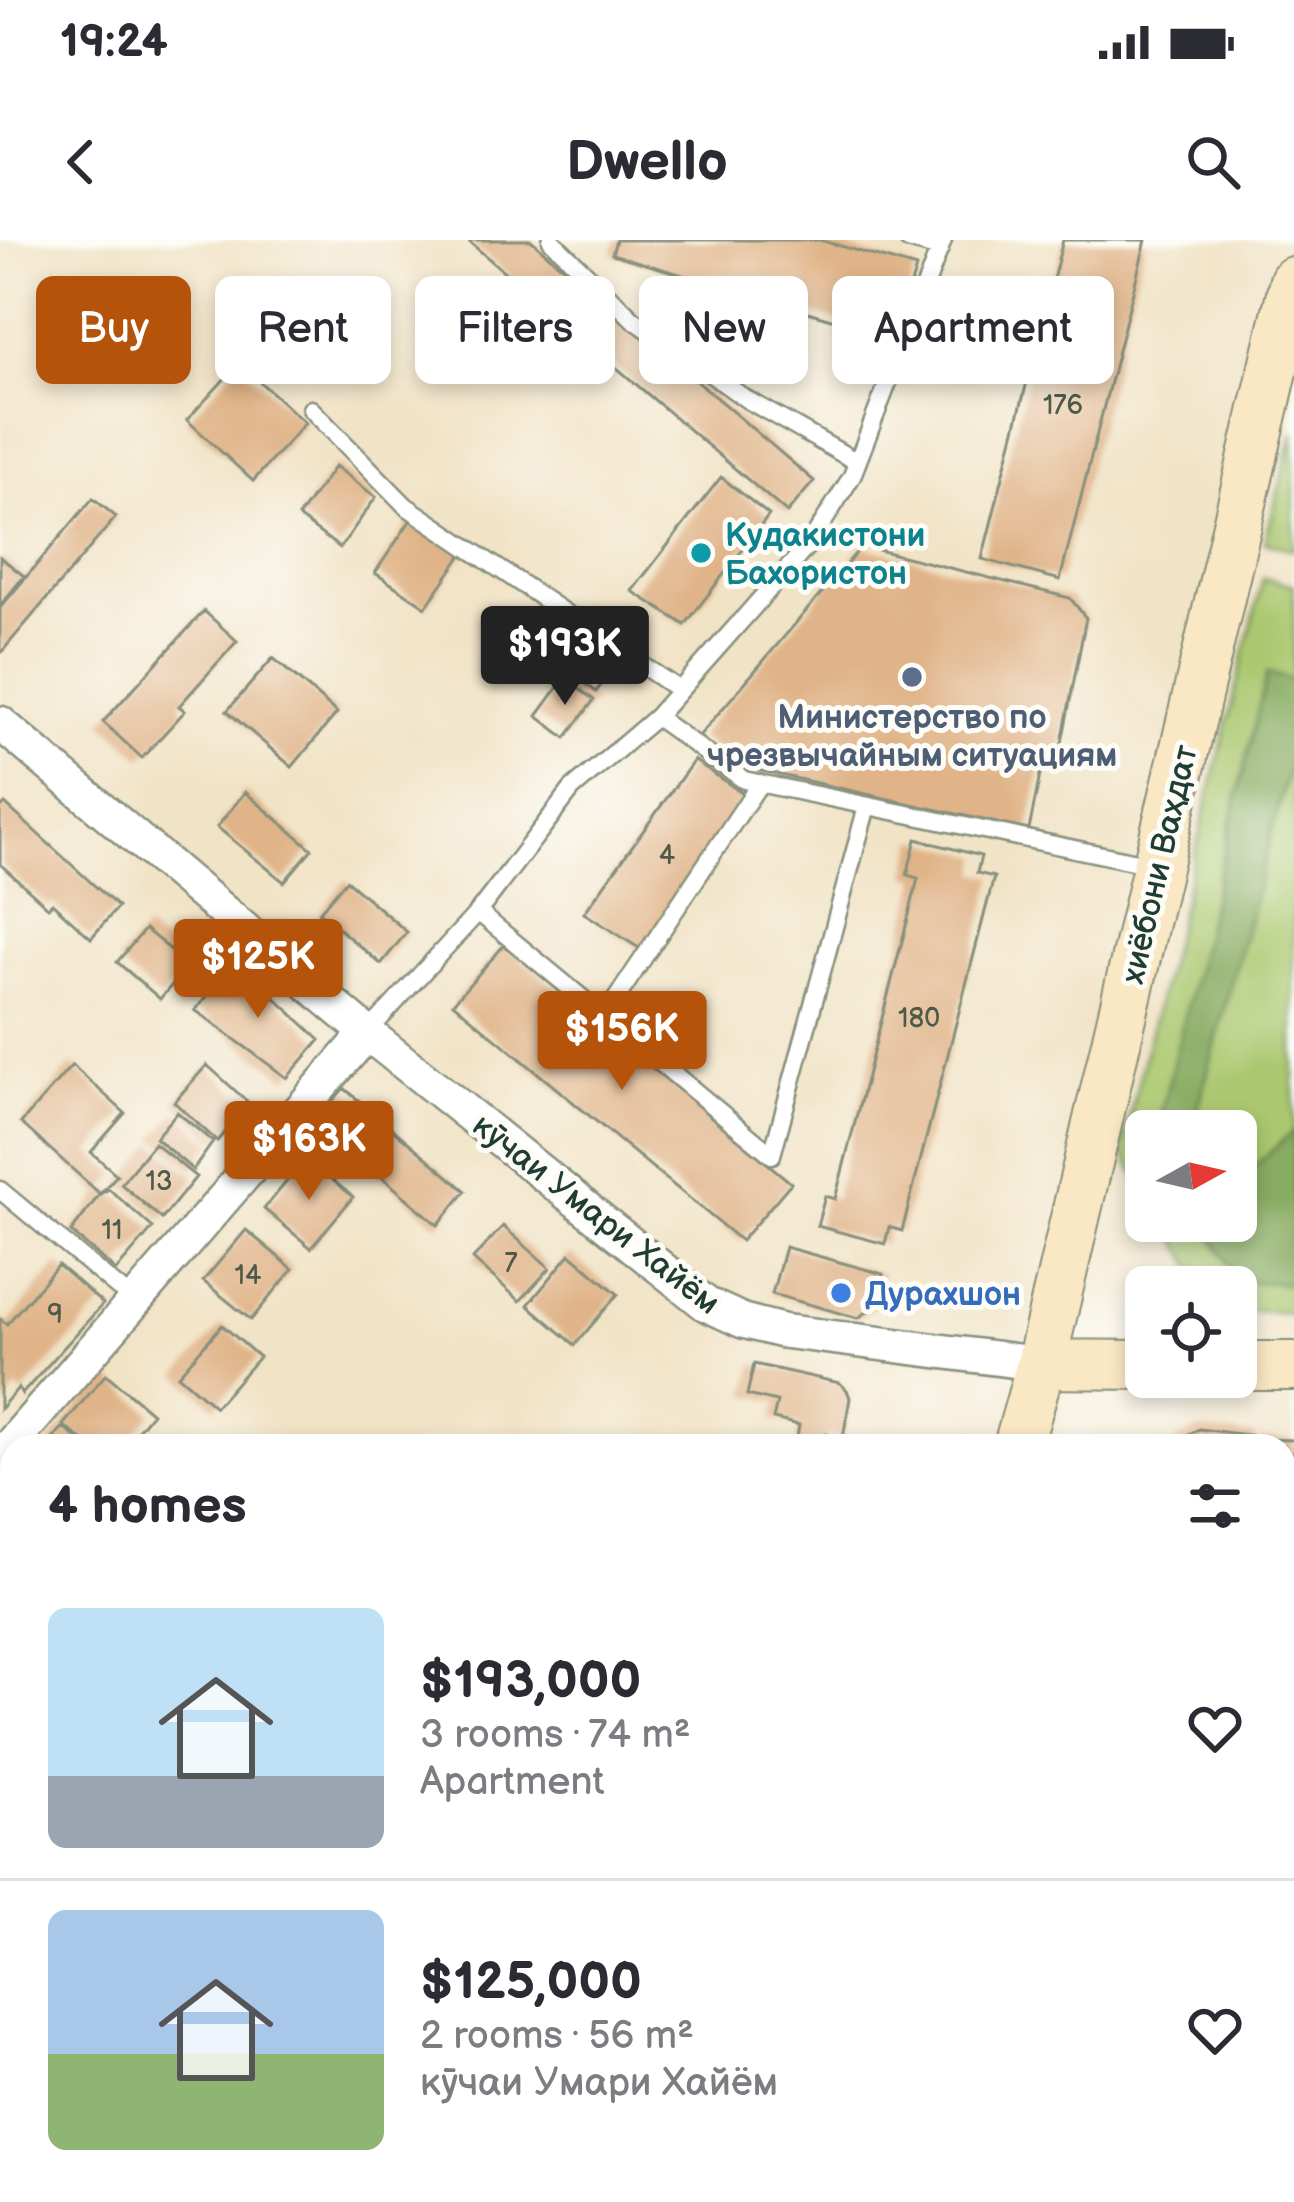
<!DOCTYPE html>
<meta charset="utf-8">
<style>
body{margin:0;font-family:"Balsamiq Sans",sans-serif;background:#f2f2f3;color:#2b2b33;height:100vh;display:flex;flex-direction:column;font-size:45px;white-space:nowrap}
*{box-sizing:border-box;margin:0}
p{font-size:39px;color:#7c7c81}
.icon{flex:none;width:66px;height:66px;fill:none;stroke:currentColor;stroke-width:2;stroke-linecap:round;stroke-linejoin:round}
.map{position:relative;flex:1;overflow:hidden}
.details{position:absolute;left:0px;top:1194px;width:1296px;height:768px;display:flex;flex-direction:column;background:#fff;border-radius:36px 36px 0 0;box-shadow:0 6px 18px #0003}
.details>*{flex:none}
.hud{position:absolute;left:36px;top:36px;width:1224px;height:108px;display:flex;gap:24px}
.needle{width:78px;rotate:82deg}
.tools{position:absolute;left:1125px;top:870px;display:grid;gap:24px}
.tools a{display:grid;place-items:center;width:132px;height:132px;border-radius:18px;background:#fff;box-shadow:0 6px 18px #0003;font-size:60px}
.price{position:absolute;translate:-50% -102px;padding:0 27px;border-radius:12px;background:#b45309;color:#fff;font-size:39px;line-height:78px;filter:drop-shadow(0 3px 6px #0008)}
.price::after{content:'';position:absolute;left:50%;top:72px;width:36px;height:27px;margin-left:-18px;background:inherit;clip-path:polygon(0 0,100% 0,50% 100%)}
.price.current{background:#222;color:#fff}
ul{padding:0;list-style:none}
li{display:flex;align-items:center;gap:36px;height:300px;padding:0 48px}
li+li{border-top:3px solid #e1e1e2}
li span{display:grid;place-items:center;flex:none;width:336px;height:240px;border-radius:18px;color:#555}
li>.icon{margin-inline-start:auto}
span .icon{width:144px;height:144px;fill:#fffc;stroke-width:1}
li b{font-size:51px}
h2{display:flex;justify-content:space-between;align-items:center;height:144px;padding:0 48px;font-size:51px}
.chip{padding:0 42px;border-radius:18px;background:#fff;box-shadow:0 6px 18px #0003;font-size:42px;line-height:108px}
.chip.current{background:#b45309;color:#fff}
.status{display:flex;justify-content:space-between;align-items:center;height:84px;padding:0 60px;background:#fff;direction:ltr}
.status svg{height:33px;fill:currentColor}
header{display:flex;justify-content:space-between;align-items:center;height:156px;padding:0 48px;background:#fff;font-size:54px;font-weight:700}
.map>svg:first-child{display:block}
.green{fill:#abc86f;stroke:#658252;stroke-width:3}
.forest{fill:#88ac62;stroke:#54744b;stroke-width:3}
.building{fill:#e0b488}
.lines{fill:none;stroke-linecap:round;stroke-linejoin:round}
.lane-casing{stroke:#88907d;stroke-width:21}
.street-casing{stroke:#88907d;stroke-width:38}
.secondary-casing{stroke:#88907d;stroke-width:52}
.lane{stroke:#fff;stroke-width:16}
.street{stroke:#fff;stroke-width:33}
.secondary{stroke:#fae7c3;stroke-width:48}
.culture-dot{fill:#0f9aa8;stroke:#fdfcf7;stroke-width:4.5}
.service-dot{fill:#5c6f8a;stroke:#fdfcf7;stroke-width:4.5}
.shop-dot{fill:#3f7fe0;stroke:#fdfcf7;stroke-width:4.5}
.labels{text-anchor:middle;stroke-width:10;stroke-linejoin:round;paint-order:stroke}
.number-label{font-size:27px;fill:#4f5b49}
.culture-label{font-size:33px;font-weight:bold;fill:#0d838f;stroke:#fdfcf7;text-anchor:start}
.service-label{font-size:33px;font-weight:bold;fill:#4e5e75;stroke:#fdfcf7}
.street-label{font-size:33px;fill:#1f3d34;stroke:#fdfcf7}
.shop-label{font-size:33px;font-weight:bold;fill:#366cbe;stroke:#fdfcf7;text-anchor:start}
</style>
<div class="status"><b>19:24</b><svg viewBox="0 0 49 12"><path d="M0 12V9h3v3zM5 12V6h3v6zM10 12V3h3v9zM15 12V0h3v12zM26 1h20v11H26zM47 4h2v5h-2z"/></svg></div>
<header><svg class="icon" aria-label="back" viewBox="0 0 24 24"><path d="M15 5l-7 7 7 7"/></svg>Dwello<svg class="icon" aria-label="search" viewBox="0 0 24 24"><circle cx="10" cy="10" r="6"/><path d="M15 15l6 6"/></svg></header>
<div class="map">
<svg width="1294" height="1962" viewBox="0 0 1294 1962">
<rect width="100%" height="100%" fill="#fdfcf7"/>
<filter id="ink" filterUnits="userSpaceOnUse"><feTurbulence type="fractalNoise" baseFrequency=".00833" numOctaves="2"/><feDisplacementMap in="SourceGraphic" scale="24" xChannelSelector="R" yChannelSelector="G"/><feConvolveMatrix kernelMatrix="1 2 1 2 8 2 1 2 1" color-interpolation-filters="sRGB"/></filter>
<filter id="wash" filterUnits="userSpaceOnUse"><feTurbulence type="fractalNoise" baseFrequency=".004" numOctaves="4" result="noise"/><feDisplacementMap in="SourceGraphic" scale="48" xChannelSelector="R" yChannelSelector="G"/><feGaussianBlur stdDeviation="2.7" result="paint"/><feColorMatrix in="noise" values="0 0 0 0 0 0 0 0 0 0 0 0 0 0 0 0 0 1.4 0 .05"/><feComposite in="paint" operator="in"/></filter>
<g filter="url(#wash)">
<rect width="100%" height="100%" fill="#f1e3c6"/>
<path class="green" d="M1294,191v119l-29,-8z
M1263,338l31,7v728l-58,-3v-23h-30l-41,-66h71v-90h-90v60l-25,-40z"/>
<path class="forest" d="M1267,433l27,7v69l-102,382h-35z
M1294,891v153l-55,-3 -37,-60h34v-38z"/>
<g id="blocks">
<path class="building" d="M467,0h64l283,241 -27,32z
M616,0h204l96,28 -21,70 -283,-84z
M1063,0h83l-86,340 -78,-21z
M239,123l66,60 -52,58 -66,-61z
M335,226l41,31 -36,51 -42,-31z
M721,237l48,38 -84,110 -53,-34z
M93,258l23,19 -116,137v-46z
M412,278l52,34 -38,55 -51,-34z
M862,306l208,52 16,20 -27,140 -15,-3 -15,75 -298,-66 -32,-28z
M0,317l24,19 -24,30z
M204,371l33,30 -58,65 6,5 -43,47 -39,-36z
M593,400l27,20 -24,32 -27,-21z
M273,418l64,55 -45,54 -65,-56z
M565,438l29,22 -28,38 -29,-22z
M694,520l54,37 -106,153 -58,-37z
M245,552l67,57 -28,33 -67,-55z
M5,564l113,103 -27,31 -39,-35 -4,4 -48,-43v-55z
M916,599l65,17 -4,17 17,4 -92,354 -13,-4 -4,17 -68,-18 8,-30 10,3 78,-300 5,-21 -11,-3z
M346,640l61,52 -26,32 -62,-52z
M145,689l44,36 -29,34 -43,-37z
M504,705l287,238 -50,58 -288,-238z
M238,723l82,77 -33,38 -92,-68z
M72,825l53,48 -34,39 26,23 -17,19 9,-5 44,39 -37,43 -45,-39 29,-38 -79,-71z
M207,825l43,39 -33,37 -43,-39z
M344,848l122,103 -28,34 -63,-54 -65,-44z
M177,872l36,30 -20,28 -38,-32z
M154,903l42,34 -34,42 -41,-35z
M306,918l47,39 -42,51 -47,-39z
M503,986l47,42 -30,33 -47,-42z
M246,990l47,39 -42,51 -48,-39z
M785,1007l98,27 -10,34 -15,10 -86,-24z
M570,1014l48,40 -43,51 -47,-40z
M58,1025l45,39 -81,90 -4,-6 -18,21v-90l7,5z
M222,1085l37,32 -44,50 -37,-32z
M754,1124l86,19 7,7 3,8 -7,40 -17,-4 -2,12 -28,-3 3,-18 -26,-6 4,-17 -30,-7z
M106,1134l46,39 -27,33h-36l-26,-21z
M63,1187l23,19h-39z
M1199,1189l57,7v10h-85l8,-7z
M1263,1199l31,1v62h-10v-56h-22z
M0,1299l12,10v22l-12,14z
M1284,1373l10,2v60l-10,-2z
M1284,1536l10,2v60l-10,-2z
M0,1691l12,16v33l-12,10z
M634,1950h55l-4,12h-54z
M970,1950h71l3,12h-72z
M1170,1950h71l3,12h-71z"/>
</g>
</g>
<g filter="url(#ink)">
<use href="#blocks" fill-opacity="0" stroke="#88907d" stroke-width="3"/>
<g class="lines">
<g class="lane-casing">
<path id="lane" d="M551,0l82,79 113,80 111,63
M908,0l32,9
M311,169l95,97 273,184
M656,477l88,63 412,86
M478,672l294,243 95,-349
M604,777l156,-234
M367,793l111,-121 94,-123 84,-72 155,-175 41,-66 91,-236
M0,950l135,112
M0,1760l12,-7
M1284,1931l9,31
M503,1950l9,12"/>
</g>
<g class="street-casing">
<path id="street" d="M0,483l367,310 339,271 37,17 39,10 259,33
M0,1217l367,-424
M1284,1649l10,3
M0,1838l12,15
M94,1950l10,12"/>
</g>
<g class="secondary-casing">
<path id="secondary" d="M1041,1124l105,1
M1236,1126h58
M1018,1206l23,-82 253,-1083
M822,1962l3,-12"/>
</g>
<use href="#lane" class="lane"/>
<use href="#street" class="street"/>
<use href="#secondary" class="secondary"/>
</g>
</g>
<circle class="culture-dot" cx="701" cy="313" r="12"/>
<circle class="service-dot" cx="912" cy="437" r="12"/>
<circle class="shop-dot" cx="841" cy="1053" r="12"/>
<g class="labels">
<g class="number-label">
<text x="1063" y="174">176</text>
<text x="667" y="624">4</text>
<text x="919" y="787">180</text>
<text x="159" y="950">13</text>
<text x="112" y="999">11</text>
<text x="511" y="1032">7</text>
<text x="248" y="1044">14</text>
<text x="55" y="1083">9</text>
</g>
<g class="culture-label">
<text x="725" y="306">Кудакистони<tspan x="725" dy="38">Бахористон</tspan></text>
</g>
<g class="service-label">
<text x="912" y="488">Министерство по<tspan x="912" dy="38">чрезвычайным ситуациям</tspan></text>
</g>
<g class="street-label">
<text transform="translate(1158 624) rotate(-77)" y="12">хиёбони Ваҳдат</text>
<text transform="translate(597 973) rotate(38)" y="12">кӯчаи Умари Хайём</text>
</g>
<g class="shop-label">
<text x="865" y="1065">Дурахшон</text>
</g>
</g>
</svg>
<div class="tools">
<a><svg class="needle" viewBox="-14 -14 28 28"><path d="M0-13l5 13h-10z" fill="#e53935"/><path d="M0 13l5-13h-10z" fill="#7c7c81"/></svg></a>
<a><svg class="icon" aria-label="locate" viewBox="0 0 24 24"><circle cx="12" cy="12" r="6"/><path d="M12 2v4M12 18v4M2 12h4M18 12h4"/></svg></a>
</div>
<b class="price current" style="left:565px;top:468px">$193K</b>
<b class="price" style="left:258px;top:781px">$125K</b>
<b class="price" style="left:622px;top:853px">$156K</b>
<b class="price" style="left:309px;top:963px">$163K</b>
<div class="hud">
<a class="chip current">Buy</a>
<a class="chip">Rent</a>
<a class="chip">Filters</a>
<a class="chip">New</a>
<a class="chip">Apartment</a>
</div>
<section class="details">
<h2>4 homes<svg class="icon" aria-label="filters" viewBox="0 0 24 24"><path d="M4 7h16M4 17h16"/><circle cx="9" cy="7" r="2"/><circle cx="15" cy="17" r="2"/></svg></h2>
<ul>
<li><span style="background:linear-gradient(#bfe0f5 70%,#9aa5b1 0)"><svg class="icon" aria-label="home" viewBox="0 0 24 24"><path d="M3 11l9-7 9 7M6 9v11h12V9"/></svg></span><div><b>$193,000</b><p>3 rooms · 74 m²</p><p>Apartment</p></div><svg class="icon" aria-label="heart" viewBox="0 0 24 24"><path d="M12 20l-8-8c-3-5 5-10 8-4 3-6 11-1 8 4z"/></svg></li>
<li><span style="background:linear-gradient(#a9c7e8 60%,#8fb573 0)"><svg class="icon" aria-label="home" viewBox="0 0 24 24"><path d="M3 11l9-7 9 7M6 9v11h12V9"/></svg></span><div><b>$125,000</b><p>2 rooms · 56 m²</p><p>кӯчаи Умари Хайём</p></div><svg class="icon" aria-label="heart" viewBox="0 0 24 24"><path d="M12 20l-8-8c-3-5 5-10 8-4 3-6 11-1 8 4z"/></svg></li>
</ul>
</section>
</div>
